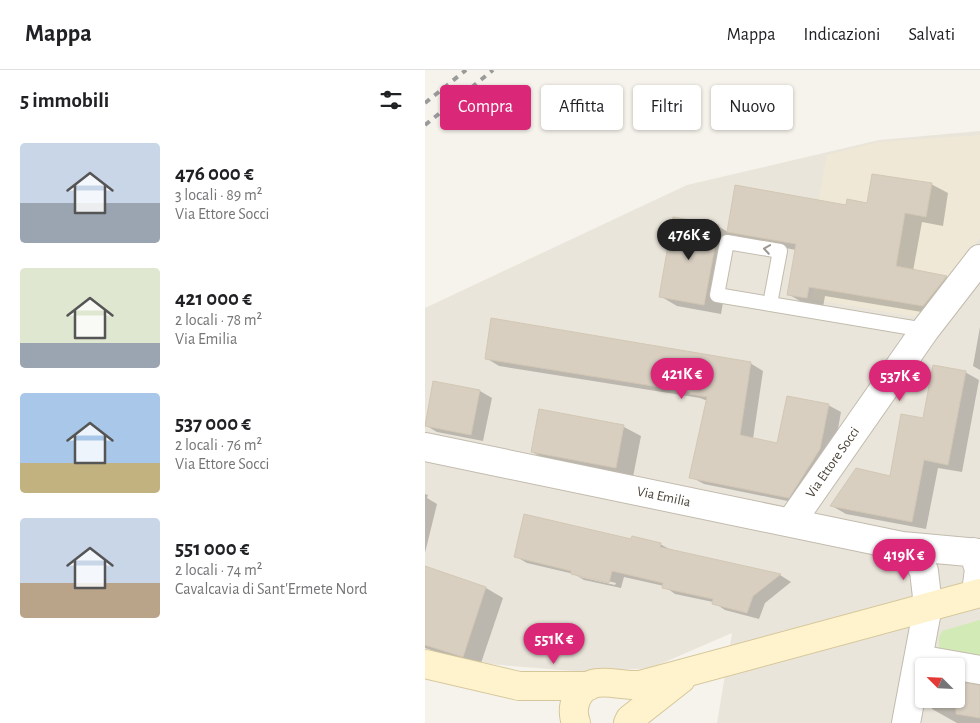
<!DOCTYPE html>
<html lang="it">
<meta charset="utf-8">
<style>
body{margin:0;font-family:"Alegreya Sans",sans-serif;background:#f6f6f6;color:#202124;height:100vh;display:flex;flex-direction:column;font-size:19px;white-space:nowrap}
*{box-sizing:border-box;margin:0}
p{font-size:16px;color:#757577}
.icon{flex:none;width:28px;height:28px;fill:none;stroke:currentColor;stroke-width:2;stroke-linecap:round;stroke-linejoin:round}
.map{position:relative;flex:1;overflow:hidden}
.sheet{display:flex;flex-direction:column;background:#fff;width:425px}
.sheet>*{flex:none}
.guide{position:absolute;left:15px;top:15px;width:465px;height:45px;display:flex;gap:10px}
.needle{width:32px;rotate:294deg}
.tools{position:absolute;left:490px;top:588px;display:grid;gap:10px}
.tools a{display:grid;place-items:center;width:50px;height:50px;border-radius:5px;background:#fff;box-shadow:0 1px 4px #0004;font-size:25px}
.price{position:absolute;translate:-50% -42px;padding:0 11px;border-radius:18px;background:#db2777;color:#fff;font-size:16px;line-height:32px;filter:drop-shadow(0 1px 2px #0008)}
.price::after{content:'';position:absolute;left:50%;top:30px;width:15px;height:11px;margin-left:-8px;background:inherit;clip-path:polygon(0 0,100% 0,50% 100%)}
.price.active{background:#222;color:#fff}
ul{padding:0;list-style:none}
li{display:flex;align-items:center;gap:15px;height:125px;padding:0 20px}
li span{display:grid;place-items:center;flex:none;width:140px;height:100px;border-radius:5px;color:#555}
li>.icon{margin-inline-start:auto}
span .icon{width:60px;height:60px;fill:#fffc;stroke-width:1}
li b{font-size:21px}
h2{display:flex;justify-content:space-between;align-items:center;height:60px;padding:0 20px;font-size:21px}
.pill{padding:0 18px;border-radius:5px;background:#fff;box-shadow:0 1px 4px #0004;font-size:18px;line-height:45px}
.pill.active{background:#db2777;color:#fff}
header{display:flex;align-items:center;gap:30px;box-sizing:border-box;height:70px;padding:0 25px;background:#fff;border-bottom:1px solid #e0e0e0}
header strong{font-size:24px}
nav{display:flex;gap:28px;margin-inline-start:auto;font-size:18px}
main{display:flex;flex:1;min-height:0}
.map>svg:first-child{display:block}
.residential{fill:#eae5da;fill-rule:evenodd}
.education{fill:#efe8d6}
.green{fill:#d2eab5}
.shadow{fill:#0003;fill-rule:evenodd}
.building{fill:#d8cfc1;stroke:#d3c7b4}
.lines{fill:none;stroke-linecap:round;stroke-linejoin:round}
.lane-casing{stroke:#c2bbae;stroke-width:16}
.street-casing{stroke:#c2bbae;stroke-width:30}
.secondary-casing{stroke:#d6c79b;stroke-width:30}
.lane{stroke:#fff;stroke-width:14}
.street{stroke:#fff;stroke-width:28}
.secondary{stroke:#fff3cd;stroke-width:28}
.rail{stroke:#9a9a9a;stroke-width:4;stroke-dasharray:6 6;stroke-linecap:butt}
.oneway{stroke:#9c9892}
.labels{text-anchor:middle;stroke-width:4;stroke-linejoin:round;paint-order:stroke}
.street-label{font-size:14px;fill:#4b4439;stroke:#fff}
</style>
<header>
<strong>Mappa</strong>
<nav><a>Mappa</a><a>Indicazioni</a><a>Salvati</a></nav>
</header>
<main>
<section class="sheet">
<h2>5 immobili<svg class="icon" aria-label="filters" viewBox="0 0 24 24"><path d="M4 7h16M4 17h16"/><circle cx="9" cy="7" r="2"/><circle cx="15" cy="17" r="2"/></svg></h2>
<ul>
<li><span style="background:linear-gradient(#c9d6e8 60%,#9aa5b1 0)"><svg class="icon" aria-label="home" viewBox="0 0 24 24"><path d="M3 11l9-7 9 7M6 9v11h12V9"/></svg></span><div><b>476 000 €</b><p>3 locali · 89 m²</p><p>Via Ettore Socci</p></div></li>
<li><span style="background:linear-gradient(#dfe7d0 75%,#9aa5b1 0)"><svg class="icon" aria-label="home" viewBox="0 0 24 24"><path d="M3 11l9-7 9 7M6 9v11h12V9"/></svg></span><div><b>421 000 €</b><p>2 locali · 78 m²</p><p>Via Emilia</p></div></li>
<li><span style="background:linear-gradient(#a9c7e8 70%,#c2b280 0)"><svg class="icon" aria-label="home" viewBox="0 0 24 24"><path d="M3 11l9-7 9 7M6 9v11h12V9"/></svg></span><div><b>537 000 €</b><p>2 locali · 76 m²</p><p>Via Ettore Socci</p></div></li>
<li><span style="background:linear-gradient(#c9d6e8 65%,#b9a48a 0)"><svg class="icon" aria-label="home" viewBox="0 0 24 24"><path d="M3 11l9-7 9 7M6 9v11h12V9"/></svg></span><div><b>551 000 €</b><p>2 locali · 74 m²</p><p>Cavalcavia di Sant'Ermete Nord</p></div></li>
</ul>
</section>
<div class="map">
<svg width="555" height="653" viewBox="0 0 555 653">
<rect width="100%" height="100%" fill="#f6f3ec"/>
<path class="residential" d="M555,61v592h-263l15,-90 -81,35 -64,4 -125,-10 -37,-11v-343l262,-123 192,-45zM499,596h32v33h-32z"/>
<path class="education" d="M555,65v103l-63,79 -106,-18 7,-41 -10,-2 19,-101 51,-13z"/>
<path class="green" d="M555,550v40l-41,-6v-17l3,-6z"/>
<path class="shadow" d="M506,114l17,9 -5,33 -21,-4 -9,49 34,6 16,9 -23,29 -115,-19 -2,11 -18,-3 -17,-10 8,-44 -52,-10 -9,-5 -14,79 -44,-8 -17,-10 58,-70 10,6 119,-26 21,-1z
M555,257v43l-7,-4z
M61,288l264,5 13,8 -10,68 25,6 50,-40 13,7 -8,45 -31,47 -98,-20 -13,-7 17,-76 -8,-3 -201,-32z
M540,302l14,8 -17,92 -24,-4 -12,61 -80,-15 -14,-8 59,-29 33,-58z
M9,312l46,9 12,7 -9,43 -46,-9 -12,-7z
M115,340l84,17 17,9 -8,41 -84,-16 -17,-9z
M0,424l3,1 -1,3 10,6 -12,49z
M207,470l28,4 13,7 107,24 11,7 -26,21 -6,16 -34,-9 -12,-8 -38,-8 -11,-8 -40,-9 -3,11 -37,-8 -10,-6 -47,-11 -12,-7zM152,504l39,9 -1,2 -35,-8z
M13,502l48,16 17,10 -23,68 -55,-18v-37z
M555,616v37h-23l-25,-14 1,-10h23z"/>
<path class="building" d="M447,104l60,9 -6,34 -21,-4 -9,53 51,10 -24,30 -114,-19 -2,11 -20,-3 9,-51 -69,-12 8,-47 111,20 1,-6 20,4z
M248,147l46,8 -15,80 -45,-8z
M66,248l260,44 -11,73 37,8 10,-47 42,8 -9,45 -31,49 -100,-20 18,-81 -17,-3v-2l-205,-33z
M508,295l33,6 -18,94 -24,-5 -12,62 -82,-16 26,-38 34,8 11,-62 22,4z
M8,311l47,9 -9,45 -46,-9z
M114,339l85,16 -8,43 -85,-16z
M99,444l107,25 1,-3 29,7 -1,4 121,27 -28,22 -6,17 -35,-9 1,-5 -51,-11 1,-5 -51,-12 -3,12 -38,-9v-3l-57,-14z
M0,496l61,21 -23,70 -38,-12z
M531,612l24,3v33l-24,-4z"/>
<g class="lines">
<g class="lane-casing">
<path id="lane" d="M345,234l10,-53 -53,-9 -10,53 208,35"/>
</g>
<g class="street-casing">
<path id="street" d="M0,377l477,99 78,7
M366,452l134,-192 55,-71
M477,476l13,10 9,15 4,35 -22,117
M548,482l6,17 -3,24
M493,589l62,11"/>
</g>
<g class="secondary-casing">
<path id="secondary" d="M0,594l94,22h70
M151,653c-6,-16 1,-37 21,-40 13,-2 29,3 43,2l340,-92
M203,653l2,-4 51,-40"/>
</g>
<use href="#lane" class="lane"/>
<use href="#street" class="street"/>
<use href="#secondary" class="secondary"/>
<path class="rail" d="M0,33l41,-33
M0,55l68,-55"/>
</g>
<defs><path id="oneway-chevron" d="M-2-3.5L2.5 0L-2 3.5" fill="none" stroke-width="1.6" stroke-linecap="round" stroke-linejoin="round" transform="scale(1.25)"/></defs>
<use class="oneway" href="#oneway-chevron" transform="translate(342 179) rotate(-171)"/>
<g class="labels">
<g class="street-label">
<text transform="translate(407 392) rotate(-55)" y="5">Via Ettore Socci</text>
<text transform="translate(239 426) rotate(12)" y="5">Via Emilia</text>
</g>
</g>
</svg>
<div class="tools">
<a><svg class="needle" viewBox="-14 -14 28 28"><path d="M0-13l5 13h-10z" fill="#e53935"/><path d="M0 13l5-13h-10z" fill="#757577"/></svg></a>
</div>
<b class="price active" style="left:264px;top:191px">476K €</b>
<b class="price" style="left:257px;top:330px">421K €</b>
<b class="price" style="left:475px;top:332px">537K €</b>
<b class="price" style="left:479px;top:511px">419K €</b>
<b class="price" style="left:129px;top:595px">551K €</b>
<div class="guide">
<a class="pill active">Compra</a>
<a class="pill">Affitta</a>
<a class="pill">Filtri</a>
<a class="pill">Nuovo</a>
</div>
</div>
</main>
